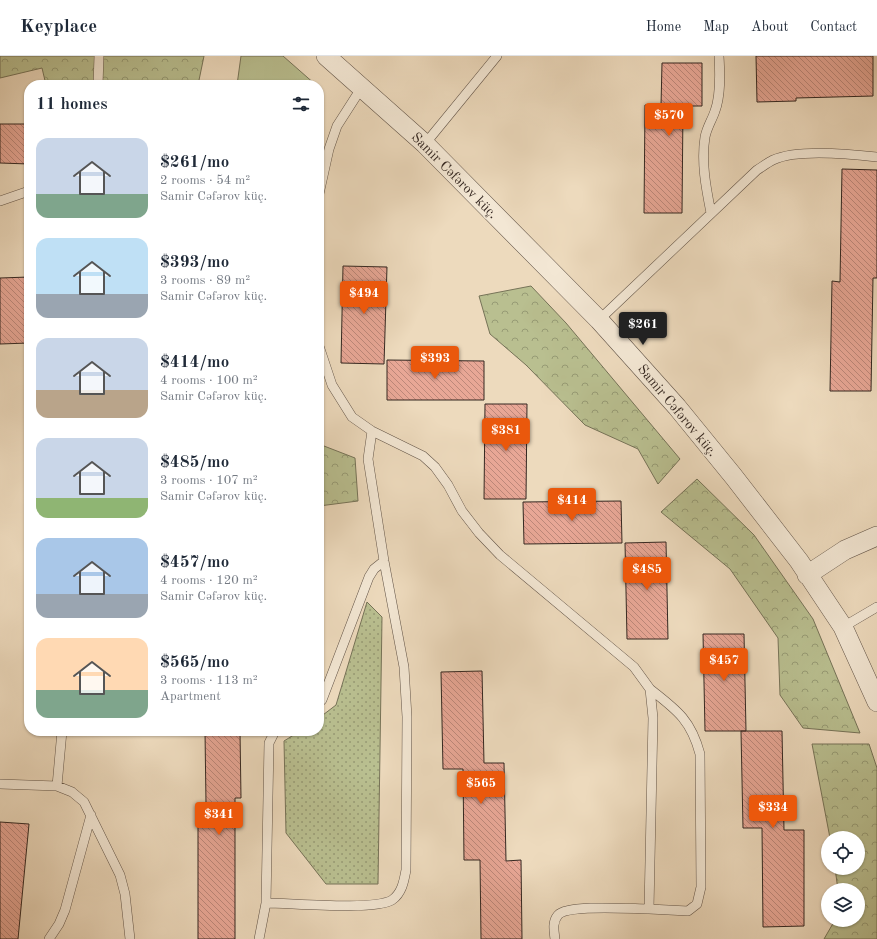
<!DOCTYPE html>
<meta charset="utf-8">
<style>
body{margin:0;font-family:"Old Standard TT",serif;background:#f6f6f7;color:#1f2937;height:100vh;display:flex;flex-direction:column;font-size:15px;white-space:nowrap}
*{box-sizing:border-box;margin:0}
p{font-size:13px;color:#747a83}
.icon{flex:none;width:22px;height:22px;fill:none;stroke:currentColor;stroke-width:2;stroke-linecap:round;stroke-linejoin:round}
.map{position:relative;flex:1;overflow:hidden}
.sheet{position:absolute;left:24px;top:24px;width:300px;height:656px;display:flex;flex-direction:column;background:#fff;border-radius:16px;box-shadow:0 1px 3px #0004}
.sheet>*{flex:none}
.controls{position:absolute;left:821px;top:775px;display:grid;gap:8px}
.controls a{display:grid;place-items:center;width:44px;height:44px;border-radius:50%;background:#fff;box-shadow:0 1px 3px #0004;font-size:20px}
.price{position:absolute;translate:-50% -34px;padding:0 9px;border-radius:4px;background:#ea580c;color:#fff;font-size:13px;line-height:26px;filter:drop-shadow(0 1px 2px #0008)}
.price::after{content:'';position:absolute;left:50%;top:24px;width:12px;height:9px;margin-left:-6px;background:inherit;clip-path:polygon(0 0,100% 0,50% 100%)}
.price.selected{background:#222;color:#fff}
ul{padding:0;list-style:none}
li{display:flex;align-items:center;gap:12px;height:100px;padding:0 12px}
li span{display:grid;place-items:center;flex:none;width:112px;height:80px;border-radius:12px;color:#555}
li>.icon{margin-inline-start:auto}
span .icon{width:48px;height:48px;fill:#fffc;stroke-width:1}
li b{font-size:17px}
h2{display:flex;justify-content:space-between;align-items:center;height:48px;padding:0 12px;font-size:17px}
header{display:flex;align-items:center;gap:24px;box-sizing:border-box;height:56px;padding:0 20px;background:#fff;border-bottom:1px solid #e0e1e3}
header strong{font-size:19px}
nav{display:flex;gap:22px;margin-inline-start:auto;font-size:14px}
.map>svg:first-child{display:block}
.grass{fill:#b9bf90;stroke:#767358}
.forest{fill:url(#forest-crowns);stroke:#767358}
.park{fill:url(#park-dots);stroke:#767358}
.building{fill:url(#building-back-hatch);stroke:#342721}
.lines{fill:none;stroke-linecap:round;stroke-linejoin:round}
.lane-casing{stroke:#625448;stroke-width:10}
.street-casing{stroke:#625448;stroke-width:20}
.lane{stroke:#f3e7d4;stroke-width:9}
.street{stroke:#f3e7d4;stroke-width:19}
.labels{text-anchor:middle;stroke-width:3;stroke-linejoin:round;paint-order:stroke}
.street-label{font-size:14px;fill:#342721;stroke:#f3e7d4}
</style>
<header>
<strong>Keyplace</strong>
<nav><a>Home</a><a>Map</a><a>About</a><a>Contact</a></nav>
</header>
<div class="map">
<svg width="877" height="883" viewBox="0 0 877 883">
<defs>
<pattern id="forest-crowns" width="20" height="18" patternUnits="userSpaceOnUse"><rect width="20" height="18" fill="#b9bf90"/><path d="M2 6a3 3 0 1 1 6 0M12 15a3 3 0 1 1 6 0" fill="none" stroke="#979b75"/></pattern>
<pattern id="park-dots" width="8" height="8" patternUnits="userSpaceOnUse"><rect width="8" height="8" fill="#b9bf90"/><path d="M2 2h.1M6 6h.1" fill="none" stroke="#979b75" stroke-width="1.8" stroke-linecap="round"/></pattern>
<pattern id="building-back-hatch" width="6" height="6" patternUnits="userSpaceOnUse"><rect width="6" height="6" fill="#e8a796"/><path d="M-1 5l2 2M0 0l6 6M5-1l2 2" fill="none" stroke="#bd887a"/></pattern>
</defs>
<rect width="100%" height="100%" fill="#eddabd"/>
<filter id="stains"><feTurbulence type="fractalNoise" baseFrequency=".005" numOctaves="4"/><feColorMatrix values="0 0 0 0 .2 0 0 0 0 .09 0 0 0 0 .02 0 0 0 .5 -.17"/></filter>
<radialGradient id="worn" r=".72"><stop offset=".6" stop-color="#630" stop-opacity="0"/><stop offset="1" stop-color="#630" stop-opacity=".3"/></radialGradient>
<path class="grass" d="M241,0h42l33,29h-79z"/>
<path class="forest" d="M0,0h204l-6,29h-152l-4,-17 -42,10z
M531,230l35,37 114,136 -22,25 -20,-35 -53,-24 -59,-60 -36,-31 -11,-38z
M319,390h5l31,12 3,43 -39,5z
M697,423l57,56 59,84 47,114 -57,-5 -23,-33 -2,-57 -48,-69 -69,-57z
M812,688h57l8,24v171h-53l11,-19h23v-30h-20l-3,-22h23v-30h-28z"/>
<path class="park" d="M367,546l15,15 -4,267h-52l-40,-51 -2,-92 16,-10h19v-13l17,-13z"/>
<path class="building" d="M756,0h117v40l-77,2v3l-39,1z
M662,7h40v43h-19l-1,107h-38l1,-108 16,1z
M0,68h29v40l-29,-1z
M842,113l35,1v108h-4l-2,113h-41l2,-110 8,1z
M343,210l44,1 -3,97 -43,-1z
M29,221v66l-29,1v-66z
M387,304l97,1v39h-97z
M485,348h42l-1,95h-42z
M621,445l1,42 -98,1 -1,-42z
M666,486l2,97h-41l-2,-96z
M703,578h41l2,97h-41z
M482,615l2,92h20l2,98 15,-1 1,79h-41l-1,-79h-16l-1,-91h-20l-2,-97z
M205,675h35l1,67h-6v141h-37v-135h8z
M741,675h41l2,99h20v96l-41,1 -1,-99h-19z
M0,766l29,2 -11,115h-18z"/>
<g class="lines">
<g class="lane-casing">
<path id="lane" d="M98,29l1,-29
M425,88l72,-88
M319,138l10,-45 8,-23 25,-39
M0,145l29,-10
M711,157c-5,-25 -10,-51 -6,-76 2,-10 7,-17 10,-26 6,-16 5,-38 4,-55
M599,264l158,-150c5,-3 10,-7 16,-10 23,-11 78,-6 104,-3
M319,290l13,39 20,32 20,14 51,25 12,11 13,18 14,26 17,22 21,22 134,112 16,22 3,29 -4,191c-17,0 -81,-5 -91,6 -6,7 -4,16 -3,24
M843,571l34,-20
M319,646l3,-2 47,-123 5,-8 10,-8
M0,728l57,2 15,6 12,10 36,73 5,19 5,45
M57,730l5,-55
M266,847c25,0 107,8 126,-3 10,-7 12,-19 14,-30l1,-153 -3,-50 -20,-106 -16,-102 4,-28
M649,853l39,2 9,-7 4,-17 -1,-133c-9,-34 -23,-44 -50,-65
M49,883l10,-15 6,-14 26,-95
M259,883l7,-36 3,-160 6,-12"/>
</g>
<g class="street-casing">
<path id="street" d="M326,0l99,88 174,176 78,87 57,70 65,84 44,66 34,75
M807,519l38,-25 32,-14"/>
</g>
<use href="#lane" class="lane"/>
<use href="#street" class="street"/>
</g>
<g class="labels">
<g class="street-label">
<text transform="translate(455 119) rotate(45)" y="5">Samir Cəfərov küç.</text>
<text transform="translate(678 354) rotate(50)" y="5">Samir Cəfərov küç.</text>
</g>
</g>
<rect width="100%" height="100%" filter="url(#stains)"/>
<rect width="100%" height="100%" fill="url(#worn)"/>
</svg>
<div class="controls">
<a><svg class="icon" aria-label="locate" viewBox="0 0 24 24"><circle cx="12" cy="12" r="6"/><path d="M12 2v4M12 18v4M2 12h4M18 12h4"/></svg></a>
<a><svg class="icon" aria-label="layers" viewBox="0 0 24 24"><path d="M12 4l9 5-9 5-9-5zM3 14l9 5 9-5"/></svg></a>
</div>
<b class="price" style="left:669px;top:81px">$570</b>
<b class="price" style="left:364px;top:259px">$494</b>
<b class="price selected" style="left:643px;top:290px">$261</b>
<b class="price" style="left:435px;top:324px">$393</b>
<b class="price" style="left:506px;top:396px">$381</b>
<b class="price" style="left:572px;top:466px">$414</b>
<b class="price" style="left:647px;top:535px">$485</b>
<b class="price" style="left:724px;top:626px">$457</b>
<b class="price" style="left:481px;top:749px">$565</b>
<b class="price" style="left:773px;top:773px">$334</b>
<b class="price" style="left:219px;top:780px">$341</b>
<section class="sheet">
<h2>11 homes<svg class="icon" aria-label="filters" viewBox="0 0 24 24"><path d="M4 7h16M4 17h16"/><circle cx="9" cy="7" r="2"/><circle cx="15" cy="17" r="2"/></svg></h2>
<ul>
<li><span style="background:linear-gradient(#c9d6e8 70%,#7fa58c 0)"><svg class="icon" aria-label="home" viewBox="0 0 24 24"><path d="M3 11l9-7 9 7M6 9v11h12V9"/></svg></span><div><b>$261/mo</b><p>2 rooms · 54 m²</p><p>Samir Cəfərov küç.</p></div></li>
<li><span style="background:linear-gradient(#bfe0f5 70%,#9aa5b1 0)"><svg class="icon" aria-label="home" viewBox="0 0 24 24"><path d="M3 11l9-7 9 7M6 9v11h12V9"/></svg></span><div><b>$393/mo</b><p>3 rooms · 89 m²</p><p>Samir Cəfərov küç.</p></div></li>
<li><span style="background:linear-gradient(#c9d6e8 65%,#b9a48a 0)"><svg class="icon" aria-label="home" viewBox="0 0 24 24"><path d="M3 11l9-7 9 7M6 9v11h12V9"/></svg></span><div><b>$414/mo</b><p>4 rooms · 100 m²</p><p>Samir Cəfərov küç.</p></div></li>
<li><span style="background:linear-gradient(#c9d6e8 75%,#8fb573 0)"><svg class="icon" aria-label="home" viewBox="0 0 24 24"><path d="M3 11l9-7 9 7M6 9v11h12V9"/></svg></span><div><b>$485/mo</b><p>3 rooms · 107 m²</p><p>Samir Cəfərov küç.</p></div></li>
<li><span style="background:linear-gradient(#a9c7e8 70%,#9aa5b1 0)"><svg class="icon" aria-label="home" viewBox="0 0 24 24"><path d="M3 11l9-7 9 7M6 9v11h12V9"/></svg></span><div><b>$457/mo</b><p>4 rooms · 120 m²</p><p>Samir Cəfərov küç.</p></div></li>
<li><span style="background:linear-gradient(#ffd9b3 65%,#7fa58c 0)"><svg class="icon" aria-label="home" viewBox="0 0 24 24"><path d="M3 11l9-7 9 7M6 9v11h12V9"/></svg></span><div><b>$565/mo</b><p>3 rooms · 113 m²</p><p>Apartment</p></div></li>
</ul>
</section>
</div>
